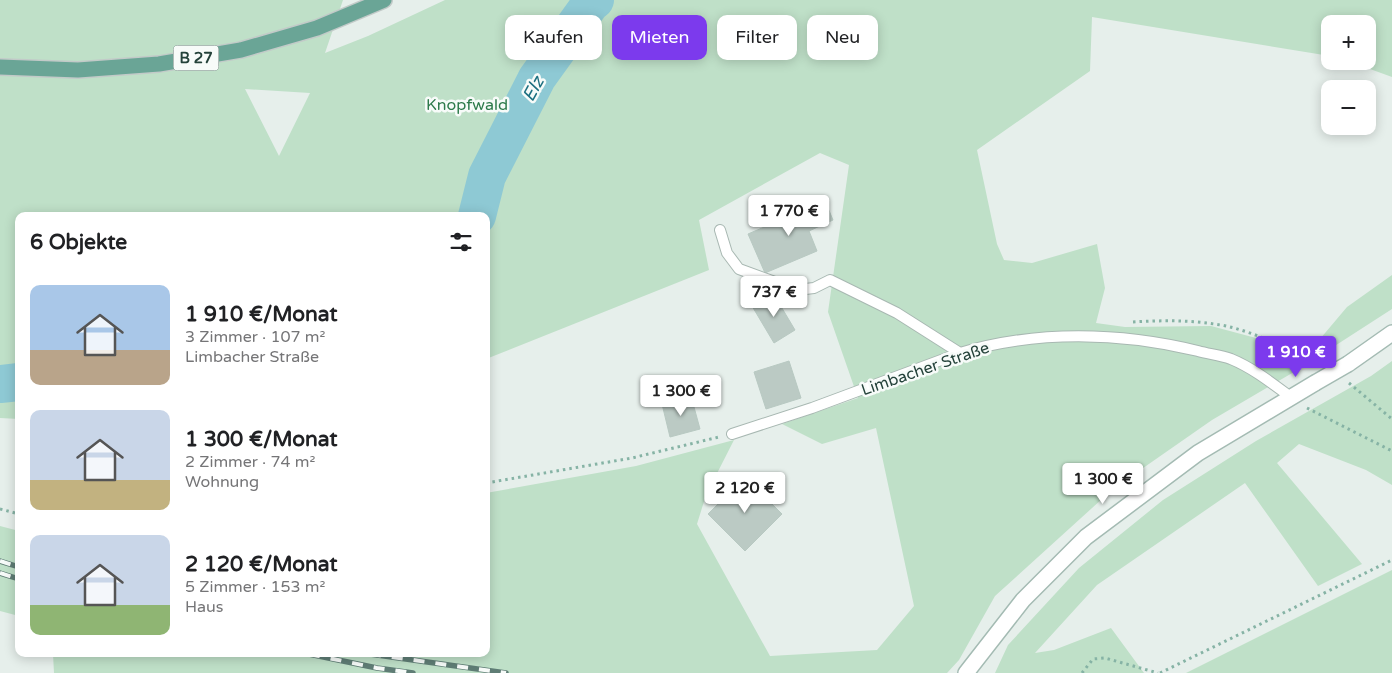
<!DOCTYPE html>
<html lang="de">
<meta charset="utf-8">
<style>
body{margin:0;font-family:"Varela Round",sans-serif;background:#f2f2f2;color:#202124;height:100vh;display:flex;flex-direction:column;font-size:19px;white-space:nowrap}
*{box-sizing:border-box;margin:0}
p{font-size:16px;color:#757577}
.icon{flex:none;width:28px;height:28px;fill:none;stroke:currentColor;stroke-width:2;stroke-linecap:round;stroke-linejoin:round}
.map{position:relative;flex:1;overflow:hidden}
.drawer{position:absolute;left:15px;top:212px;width:475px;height:445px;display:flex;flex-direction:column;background:#fff;border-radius:10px;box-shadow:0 2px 12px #0003}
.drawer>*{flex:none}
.hud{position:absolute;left:505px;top:15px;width:475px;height:45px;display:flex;gap:10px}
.fabs{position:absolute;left:1321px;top:15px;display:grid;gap:10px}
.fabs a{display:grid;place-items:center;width:55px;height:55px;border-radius:10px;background:#fff;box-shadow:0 2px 12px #0003;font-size:25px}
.price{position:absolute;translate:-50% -42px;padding:0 11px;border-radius:5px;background:#fff;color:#222;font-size:16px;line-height:32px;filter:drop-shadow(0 1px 2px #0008)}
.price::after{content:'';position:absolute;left:50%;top:30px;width:15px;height:11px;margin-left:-8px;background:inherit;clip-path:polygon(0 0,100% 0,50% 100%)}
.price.active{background:#7c3aed;color:#fff}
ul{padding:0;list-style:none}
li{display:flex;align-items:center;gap:15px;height:125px;padding:0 15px}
li span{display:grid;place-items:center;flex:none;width:140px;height:100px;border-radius:10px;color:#555}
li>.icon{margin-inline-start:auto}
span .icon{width:60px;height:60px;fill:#fffc;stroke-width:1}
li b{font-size:21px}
h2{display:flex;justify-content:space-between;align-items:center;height:60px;padding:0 15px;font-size:21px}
.chip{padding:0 18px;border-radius:10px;background:#fff;box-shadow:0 2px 12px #0003;font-size:18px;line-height:45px}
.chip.active{background:#7c3aed;color:#fff}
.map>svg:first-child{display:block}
.green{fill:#bfe0c8;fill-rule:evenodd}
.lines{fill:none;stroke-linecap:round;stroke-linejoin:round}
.river{stroke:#8ec9d4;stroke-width:38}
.building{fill:#bbcac4;stroke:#b8c9c2}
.service-casing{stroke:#a8b8b2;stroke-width:12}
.secondary-casing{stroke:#a4bbb3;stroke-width:18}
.primary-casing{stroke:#c2cac8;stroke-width:18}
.path{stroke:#86b3a5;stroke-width:3;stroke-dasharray:2.5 4;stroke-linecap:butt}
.service{stroke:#fff;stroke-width:10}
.secondary{stroke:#fff;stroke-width:15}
.primary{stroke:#6aa596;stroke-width:15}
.rail-casing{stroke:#5f7d75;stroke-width:5.5}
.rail{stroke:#f7fbf9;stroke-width:4;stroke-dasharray:11;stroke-linecap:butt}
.secondary-bridge-casing{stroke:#a4bbb3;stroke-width:18;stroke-linecap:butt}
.secondary-bridge{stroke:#fff;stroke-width:15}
.labels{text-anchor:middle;stroke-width:5;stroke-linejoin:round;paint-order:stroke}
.shield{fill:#f7fbf9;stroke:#637a73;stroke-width:1}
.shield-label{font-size:15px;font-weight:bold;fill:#24423a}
.park-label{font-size:16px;fill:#2d7a4b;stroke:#f7fbf9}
.street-label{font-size:16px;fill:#24423a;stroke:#f7fbf9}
.water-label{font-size:18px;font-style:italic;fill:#1c6f80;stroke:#f7fbf9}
</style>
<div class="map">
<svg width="1392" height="673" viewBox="0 0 1392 673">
<rect width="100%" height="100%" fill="#e6efeb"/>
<path class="green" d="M0,0h343l-18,53 43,-17 77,-36h947v77l-44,-16h20v-37h-38v32l-238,-39 -2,54 -113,79 20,94 7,16 28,3 65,-19 8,44 -9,35 29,4 86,-1 98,26 38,-45 45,-32v34l-93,60 -87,51 -99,69 -118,107 -36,64 -12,13h-893l-1,-19h433v-161l150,-27 98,-26 -28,55 -9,29 73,132 107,-6 37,-44 -38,-178 -54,16 -40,-20 76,-26 -30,-86 21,-147 -29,-12 -121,67 10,50 -223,89v-143h-467v203l-19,-1zM245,89l65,4 -31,63z
M1392,361v124l-26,-15 -67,-26 -22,19 85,101 -44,22 -73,-103 -148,102 -62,68 19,-3 57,-22 33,45h-149l13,-28 71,-77 84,-68 93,-59 115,-65z
M0,526l19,5v85l-19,-5z
M1392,570v103h-206z"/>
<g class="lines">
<path class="river" d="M477,216l10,-40 50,-98 54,-75 4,-3
M0,384l19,-2"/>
</g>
<path class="building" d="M825,201l8,19 -24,11 8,20 -52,22 -17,-39z
M773,293l22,37 -21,13 -22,-37z
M789,361l12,37 -35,11 -12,-37z
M691,396l9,33 -30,8 -8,-33z
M745,477l37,37 -37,37 -37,-37z"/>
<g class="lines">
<g class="service-casing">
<path id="service" d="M720,230l7,23 12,16 58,21 17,-2 16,-8 67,33 63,40
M732,434l80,-26 148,-55c77,-23 160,-21 238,-2 10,3 22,4 33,8 22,9 42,25 61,39"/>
</g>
<g class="secondary-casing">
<path id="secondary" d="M1348,364l44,-31
M966,673l57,-73 63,-63 112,-84 117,-70"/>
</g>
<g class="primary-casing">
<path id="primary" d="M0,67l78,3 81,-6 82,-14 76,-22 67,-28"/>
</g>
<path class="path" d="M1133,322c31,-2 62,-2 93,4 31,7 62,23 91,36
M1349,383l43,36
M1307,408l85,43
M486,483l146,-25 87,-21
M0,509l19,5
M1082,673l11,-14 12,-1 53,15
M1160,673l232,-113"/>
<use href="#service" class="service"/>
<use href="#secondary" class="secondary"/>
<use href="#primary" class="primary"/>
<g class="rail-casing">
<path id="rail" d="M0,561l19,6
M0,573l19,6
M309,654l68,14 36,5
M370,654l136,19"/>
</g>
<use href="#rail" class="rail"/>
<g class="secondary-bridge-casing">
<path id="secondary-bridge" d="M1315,383l33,-19"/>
</g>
<use href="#secondary-bridge" class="secondary-bridge"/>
</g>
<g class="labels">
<rect class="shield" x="173.5" y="45.5" width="45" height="25" rx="4"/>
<g class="shield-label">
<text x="196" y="63">B 27</text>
</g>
<g class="park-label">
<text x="467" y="110">Knopfwald</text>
</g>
<g class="street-label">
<text transform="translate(925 368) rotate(-19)" y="6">Limbacher Straße</text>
</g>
<g class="water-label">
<text transform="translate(533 89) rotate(-61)" y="6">Elz</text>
</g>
</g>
</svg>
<div class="fabs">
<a>+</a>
<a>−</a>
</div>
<b class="price" style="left:789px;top:237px">1 770 €</b>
<b class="price" style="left:774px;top:318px">737 €</b>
<b class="price active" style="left:1296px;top:378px">1 910 €</b>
<b class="price" style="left:681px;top:417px">1 300 €</b>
<b class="price" style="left:1103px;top:505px">1 300 €</b>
<b class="price" style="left:745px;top:514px">2 120 €</b>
<div class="hud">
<a class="chip">Kaufen</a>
<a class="chip active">Mieten</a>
<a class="chip">Filter</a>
<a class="chip">Neu</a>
</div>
<section class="drawer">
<h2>6 Objekte<svg class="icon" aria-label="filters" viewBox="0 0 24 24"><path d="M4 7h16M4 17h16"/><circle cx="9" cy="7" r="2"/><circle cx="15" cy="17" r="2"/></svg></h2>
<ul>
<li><span style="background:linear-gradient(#a9c7e8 65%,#b9a48a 0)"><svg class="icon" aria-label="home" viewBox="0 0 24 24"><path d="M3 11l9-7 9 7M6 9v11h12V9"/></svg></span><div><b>1 910 €/Monat</b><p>3 Zimmer · 107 m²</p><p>Limbacher Straße</p></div></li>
<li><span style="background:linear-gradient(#c9d6e8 70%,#c2b280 0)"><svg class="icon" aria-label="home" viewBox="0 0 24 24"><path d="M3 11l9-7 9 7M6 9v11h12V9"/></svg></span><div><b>1 300 €/Monat</b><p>2 Zimmer · 74 m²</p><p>Wohnung</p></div></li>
<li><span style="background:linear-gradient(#c9d6e8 70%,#8fb573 0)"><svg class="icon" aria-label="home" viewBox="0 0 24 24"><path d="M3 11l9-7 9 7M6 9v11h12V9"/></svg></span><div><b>2 120 €/Monat</b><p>5 Zimmer · 153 m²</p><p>Haus</p></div></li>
</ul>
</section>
</div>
